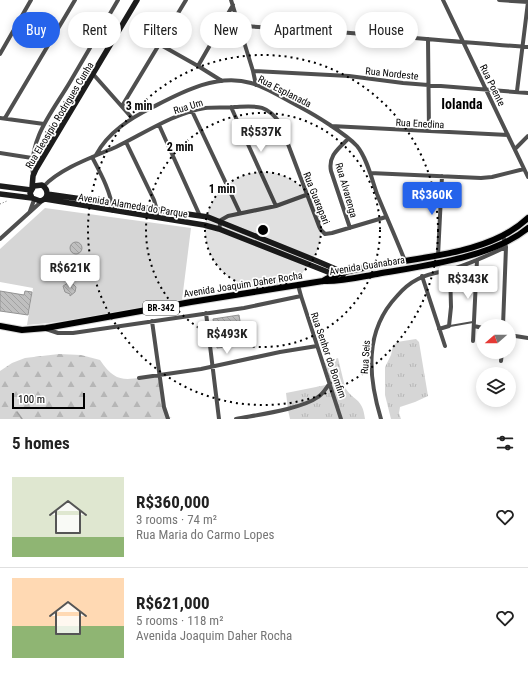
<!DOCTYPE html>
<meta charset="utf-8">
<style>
body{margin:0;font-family:"Roboto Condensed",sans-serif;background:#f6f6f6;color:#222;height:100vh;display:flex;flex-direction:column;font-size:15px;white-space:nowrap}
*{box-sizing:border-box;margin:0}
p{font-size:13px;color:#767676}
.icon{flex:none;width:22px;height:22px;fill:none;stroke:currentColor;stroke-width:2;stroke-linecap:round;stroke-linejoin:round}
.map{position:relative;height:419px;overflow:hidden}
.details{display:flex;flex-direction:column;background:#fff;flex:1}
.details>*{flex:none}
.hud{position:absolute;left:12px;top:12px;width:504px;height:36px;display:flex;gap:8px}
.needle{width:26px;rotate:250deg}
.fabs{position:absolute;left:476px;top:319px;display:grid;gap:8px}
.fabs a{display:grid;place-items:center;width:40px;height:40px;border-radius:50%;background:#fff;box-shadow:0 2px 10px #0003;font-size:20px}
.scale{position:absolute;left:12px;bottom:10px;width:73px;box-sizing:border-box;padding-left:4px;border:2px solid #000;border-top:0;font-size:11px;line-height:14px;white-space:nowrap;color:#000;-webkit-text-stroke:3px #fff;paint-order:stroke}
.price{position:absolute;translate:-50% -34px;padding:0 9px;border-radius:4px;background:#fff;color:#222;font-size:13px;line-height:26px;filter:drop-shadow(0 1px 2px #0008)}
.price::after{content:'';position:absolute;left:50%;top:24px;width:12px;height:9px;margin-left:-6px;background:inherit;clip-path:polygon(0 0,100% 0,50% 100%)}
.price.active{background:#2563eb;color:#fff}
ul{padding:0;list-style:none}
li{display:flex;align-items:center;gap:12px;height:100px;padding:0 12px}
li+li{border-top:1px solid #e0e0e0}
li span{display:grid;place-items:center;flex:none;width:112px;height:80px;border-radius:0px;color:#555}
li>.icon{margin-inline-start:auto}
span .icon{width:48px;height:48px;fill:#fffc;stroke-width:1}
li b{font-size:17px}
h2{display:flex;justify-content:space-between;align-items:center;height:48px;padding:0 12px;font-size:17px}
.chip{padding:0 14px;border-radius:18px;background:#fff;box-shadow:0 2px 10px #0003;font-size:14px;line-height:36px}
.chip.active{background:#2563eb;color:#fff}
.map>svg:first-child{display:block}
.grass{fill:url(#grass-tufts)}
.forest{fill:url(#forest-firs)}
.park{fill:#d6d6d6}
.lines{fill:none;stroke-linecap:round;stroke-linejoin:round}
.stream{stroke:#9d9d9d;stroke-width:1.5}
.building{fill:url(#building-back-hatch);stroke:#939393}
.primary-casing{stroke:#dbdbdb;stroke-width:8}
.path{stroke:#717171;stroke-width:1;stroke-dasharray:1 2;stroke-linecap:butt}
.lane{stroke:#4f4f4f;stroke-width:2}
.street{stroke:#4f4f4f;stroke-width:4}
.secondary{stroke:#1c1c1c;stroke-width:5.5}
.primary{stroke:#000;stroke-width:6}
.ring{fill:none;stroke:#000;stroke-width:2;stroke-dasharray:2 4}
.labels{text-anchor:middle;stroke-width:3.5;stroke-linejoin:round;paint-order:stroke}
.shield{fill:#fff;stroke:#4c4c4c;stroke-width:1}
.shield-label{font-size:9px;font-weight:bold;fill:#000}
.street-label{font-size:10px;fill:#000;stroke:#fff}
.district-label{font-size:14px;font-weight:bold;fill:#000;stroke:#fff}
.centre{fill:#000;stroke:#fff;stroke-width:2}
.ring-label{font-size:12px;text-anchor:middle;font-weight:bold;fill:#000;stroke:#fff;stroke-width:3.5;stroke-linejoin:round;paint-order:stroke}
</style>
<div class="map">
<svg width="528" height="419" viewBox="0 0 528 419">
<defs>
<pattern id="grass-tufts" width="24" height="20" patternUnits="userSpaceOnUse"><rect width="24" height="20" fill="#d6d6d6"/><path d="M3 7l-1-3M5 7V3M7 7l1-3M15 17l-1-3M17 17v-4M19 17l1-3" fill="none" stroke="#b6b6b6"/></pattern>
<pattern id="forest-firs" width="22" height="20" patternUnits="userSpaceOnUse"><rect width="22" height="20" fill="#d6d6d6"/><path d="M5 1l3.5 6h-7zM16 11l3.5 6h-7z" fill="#b6b6b6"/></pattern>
<pattern id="building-back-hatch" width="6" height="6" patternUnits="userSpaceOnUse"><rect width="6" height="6" fill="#bfbfbf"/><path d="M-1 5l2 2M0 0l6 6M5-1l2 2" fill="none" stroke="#a2a2a2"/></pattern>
</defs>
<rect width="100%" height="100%" fill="#fff"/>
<path class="grass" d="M416,339l3,3 9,54 -13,6 -15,5 -1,6 2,6h-10l-6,-24v-28l6,-12 2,-9 4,-4z
M338,358l7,29c7,14 18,10 20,32h-75l-2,-9 -2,-17 45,-9 -6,-21z"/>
<path class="forest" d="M59,354l22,1 19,5c17,26 28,19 56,15l2,3 10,39h4l-6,2h-166v-48l12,-8 13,-5z"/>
<path class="park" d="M45,208l146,20 -9,72c-51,10 -103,21 -155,25l6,-37 -33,-6v-33z"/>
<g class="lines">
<path class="stream" d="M17,412l5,7"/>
</g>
<path class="building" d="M70 248a6 6 0 1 1 12 0a6 6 0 1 1-12 0Z
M68,283h4l4,4 -1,5 -5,4v-2l-5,-2 -2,-6z
M0,291l24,4 1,-4 7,1 -4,23 -28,-4z
M239,315l3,18 -8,1 2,12 -19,2 -4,-29z"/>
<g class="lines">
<g class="primary-casing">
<path id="primary" d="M323,281c11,-8 27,-10 40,-13 52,-11 125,-12 165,-50
M0,326l22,4 24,-2 145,-26 132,-21c17,1 37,-4 54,-7 45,-8 115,-16 151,-46"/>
</g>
<path class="path" d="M0,204l7,-3"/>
<path class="lane" d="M450,326l23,-4"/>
<path class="street" d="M231,0l22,71 3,14
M443,0l85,177
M499,0l29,2 -11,89
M239,26c96,4 193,14 289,21
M428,39l1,92
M159,44l39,22 24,15
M0,54l31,-54
M198,66l35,-61
M253,71l96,5 54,7 125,10
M93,74l39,44
M122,106l64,-106
M231,107l45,99
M192,111l48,102
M0,118l44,6
M5,118l70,-118
M159,125l41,91
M331,126l177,9
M348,139c-10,10 -20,17 -17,32l19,57
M126,142l28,58 3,10v7
M515,149l13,-13
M0,153l32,5 8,5
M96,155c12,-23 35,-37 57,-48 29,-15 64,-34 98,-24 17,5 33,16 49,24 15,8 46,27 57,39 10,12 15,34 20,48 9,22 19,44 28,67
M92,157c9,17 19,35 21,54
M370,173l111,5 11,-1 32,-8
M33,175c-5,-36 20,-64 37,-93 16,-27 32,-55 48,-82
M44,186c17,-18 49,-29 72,-39 27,-13 58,-34 89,-39 10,-1 20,0 30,-1 22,-1 31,-3 45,16l39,103 2,4 4,4 7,-1 54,-16
M30,211l4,-11
M219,229l2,-9 7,-4 48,-10 30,-11
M0,239l42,-38
M438,256l4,-80
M422,276l23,70
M301,296l40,123
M206,313l13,106
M152,321l12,86 4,12
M474,326l9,2
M503,326l3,-79
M46,329l12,4h15l171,-25 57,-12 -3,-11
M439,329l10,-3 2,-19 -1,-37
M509,335l19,3
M473,341l4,-81
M501,361l1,-9
M139,378l62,-9 79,-17 37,-6
M236,419c20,-4 66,-10 82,-22 5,-3 8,-9 12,-14
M381,419c-13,-43 -17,-88 16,-123 6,-7 13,-13 21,-17 11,-6 23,-7 35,-10 18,-6 36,-14 53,-22l-3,-12"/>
<path class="secondary" d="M0,186l31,4
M32,188l1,-12 3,-7 101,-169
M0,194l32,4 8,3c9,-2 9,-11 2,-16l-8,1 -4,7 2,5
M47,194l161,23 109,44 21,9 5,5
M45,199l159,26 15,4 109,43 5,3 2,3"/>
<use href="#primary" class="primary"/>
</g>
<circle cx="263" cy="230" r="58" fill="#000" fill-opacity=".12"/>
<g class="ring">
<circle cx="263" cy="230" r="58"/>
<circle cx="263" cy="230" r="117"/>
<circle cx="263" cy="230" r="175"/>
</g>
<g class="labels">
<rect class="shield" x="143" y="301" width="36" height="14" rx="3"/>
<g class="shield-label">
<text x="161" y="311">BR-342</text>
</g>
<g class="street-label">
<text transform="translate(392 73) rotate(6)" y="4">Rua Nordeste</text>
<text transform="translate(493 85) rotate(64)" y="4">Rua Poente</text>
<text transform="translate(285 91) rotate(27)" y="4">Rua Esplanada</text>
<text transform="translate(188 106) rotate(-17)" y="4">Rua Um</text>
<text transform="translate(59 115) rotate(-59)" y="4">Rua Eleosipio Rodrigues Cunha</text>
<text transform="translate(420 123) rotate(3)" y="4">Rua Enedina</text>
<text transform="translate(347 190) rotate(74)" y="4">Rua Alvarenga</text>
<text transform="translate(317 198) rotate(68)" y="4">Rua Guarapari</text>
<text transform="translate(133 205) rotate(9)" y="4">Avenida Alameda do Parque</text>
<text transform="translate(367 265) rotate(-9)" y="4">Avenida Guanabara</text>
<text transform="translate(243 284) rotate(-9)" y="4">Avenida Joaquim Daher Rocha</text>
<text transform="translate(329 355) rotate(71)" y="4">Rua Senhor do Bomfim</text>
<text transform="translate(365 357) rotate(-86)" y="4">Rua Seis</text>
</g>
<g class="district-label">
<text x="462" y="109">Iolanda</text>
</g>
</g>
<circle cx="263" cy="230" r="6" class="centre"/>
<g class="ring-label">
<text x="139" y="110">3 min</text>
<text x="180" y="151">2 min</text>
<text x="222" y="193">1 min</text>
</g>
</svg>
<div class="fabs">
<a><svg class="needle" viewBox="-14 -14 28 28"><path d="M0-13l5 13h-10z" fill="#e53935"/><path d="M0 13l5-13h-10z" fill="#767676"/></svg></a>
<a><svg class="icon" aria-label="layers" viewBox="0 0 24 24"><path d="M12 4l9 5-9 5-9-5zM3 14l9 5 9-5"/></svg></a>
</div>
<div class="scale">100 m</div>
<b class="price" style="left:261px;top:153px">R$537K</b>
<b class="price active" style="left:432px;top:216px">R$360K</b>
<b class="price" style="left:70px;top:289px">R$621K</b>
<b class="price" style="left:468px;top:300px">R$343K</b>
<b class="price" style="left:227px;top:355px">R$493K</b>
<div class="hud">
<a class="chip active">Buy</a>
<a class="chip">Rent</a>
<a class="chip">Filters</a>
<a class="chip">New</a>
<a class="chip">Apartment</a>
<a class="chip">House</a>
</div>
</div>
<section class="details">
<h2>5 homes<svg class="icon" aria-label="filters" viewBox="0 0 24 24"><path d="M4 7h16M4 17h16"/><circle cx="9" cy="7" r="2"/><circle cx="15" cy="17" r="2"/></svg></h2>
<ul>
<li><span style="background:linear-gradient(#dfe7d0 75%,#8fb573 0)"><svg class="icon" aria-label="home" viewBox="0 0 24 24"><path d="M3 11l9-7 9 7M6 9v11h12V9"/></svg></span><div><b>R$360,000</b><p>3 rooms · 74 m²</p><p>Rua Maria do Carmo Lopes</p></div><svg class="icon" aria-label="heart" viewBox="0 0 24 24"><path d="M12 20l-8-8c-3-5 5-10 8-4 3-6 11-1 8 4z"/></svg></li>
<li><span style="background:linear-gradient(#ffd9b3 60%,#8fb573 0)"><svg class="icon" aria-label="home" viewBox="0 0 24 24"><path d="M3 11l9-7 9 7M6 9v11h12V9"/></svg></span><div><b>R$621,000</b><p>5 rooms · 118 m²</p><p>Avenida Joaquim Daher Rocha</p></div><svg class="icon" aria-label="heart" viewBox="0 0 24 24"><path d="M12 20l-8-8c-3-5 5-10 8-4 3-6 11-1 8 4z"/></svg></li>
</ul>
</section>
